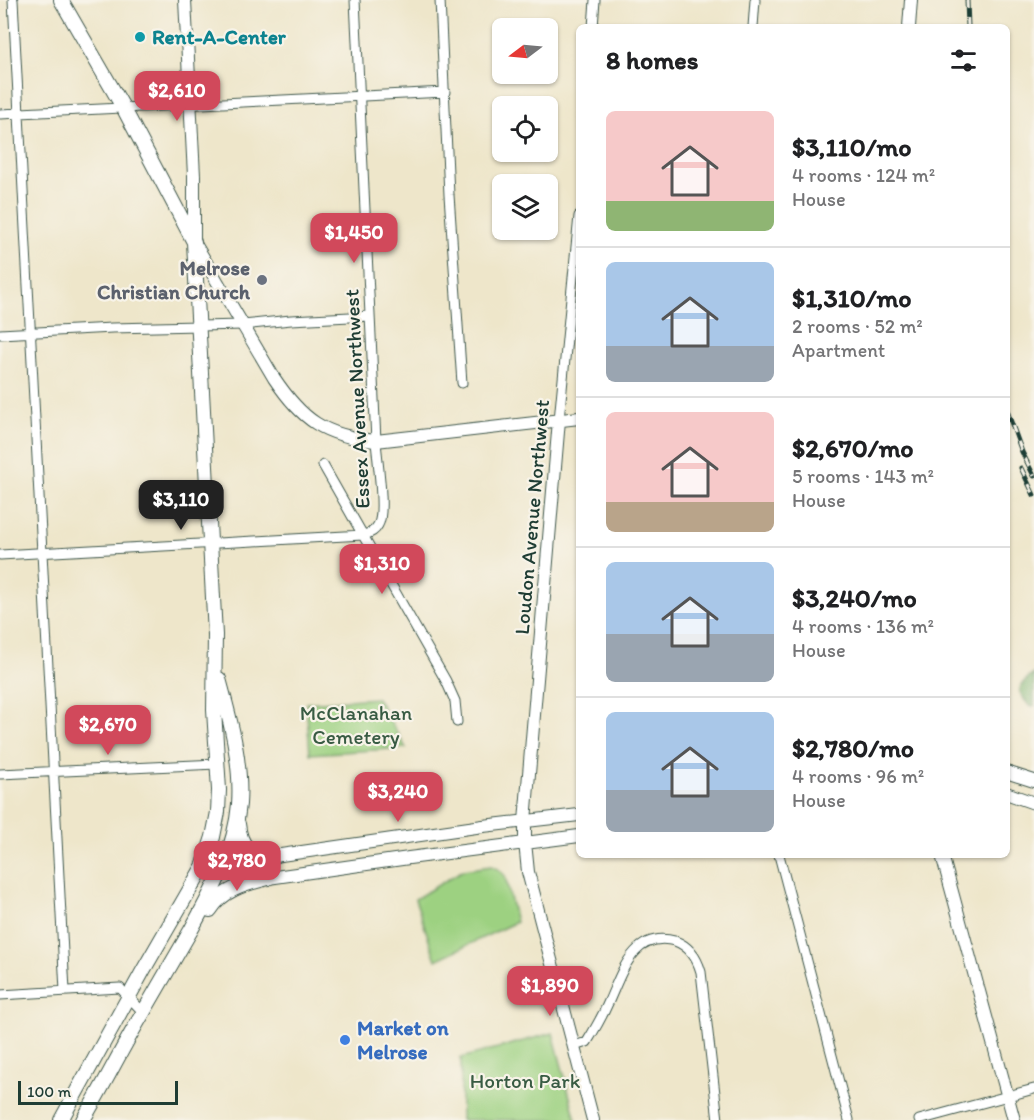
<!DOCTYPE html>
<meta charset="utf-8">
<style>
body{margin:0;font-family:Itim,sans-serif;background:#f6f6f6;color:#202124;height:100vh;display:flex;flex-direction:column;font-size:22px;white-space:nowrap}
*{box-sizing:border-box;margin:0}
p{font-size:20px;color:#757577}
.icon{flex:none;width:33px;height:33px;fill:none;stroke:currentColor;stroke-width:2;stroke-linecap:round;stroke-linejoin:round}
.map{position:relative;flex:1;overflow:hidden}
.panel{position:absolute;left:576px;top:24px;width:434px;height:834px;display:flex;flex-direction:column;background:#fff;border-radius:9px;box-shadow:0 2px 4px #0004}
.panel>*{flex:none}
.needle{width:39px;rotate:254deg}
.fabs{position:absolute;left:492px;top:18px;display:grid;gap:12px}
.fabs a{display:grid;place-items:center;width:66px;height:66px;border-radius:9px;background:#fff;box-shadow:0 2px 4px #0004;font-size:30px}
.scale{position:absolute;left:18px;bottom:15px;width:160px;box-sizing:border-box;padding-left:6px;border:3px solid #1f3d34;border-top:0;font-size:16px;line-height:21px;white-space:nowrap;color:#1f3d34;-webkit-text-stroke:4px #f7f3e8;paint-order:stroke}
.price{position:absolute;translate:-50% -51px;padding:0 14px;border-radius:12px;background:#d1495b;color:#fff;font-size:20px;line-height:39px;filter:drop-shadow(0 2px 3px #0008)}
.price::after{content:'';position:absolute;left:50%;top:36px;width:18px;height:14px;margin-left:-9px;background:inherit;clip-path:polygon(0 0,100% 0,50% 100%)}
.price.current{background:#222;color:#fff}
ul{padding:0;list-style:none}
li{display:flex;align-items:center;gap:18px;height:150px;padding:0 30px}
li+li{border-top:2px solid #e0e0e0}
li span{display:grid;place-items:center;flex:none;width:168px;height:120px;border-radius:9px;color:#555}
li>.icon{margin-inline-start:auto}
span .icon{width:72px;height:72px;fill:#fffc;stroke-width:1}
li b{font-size:26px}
h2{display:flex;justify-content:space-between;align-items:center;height:72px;padding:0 30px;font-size:26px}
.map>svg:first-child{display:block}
.green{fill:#9dd181;stroke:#5e875a;stroke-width:1.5}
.forest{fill:#7eb36f;stroke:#4e7852;stroke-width:1.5}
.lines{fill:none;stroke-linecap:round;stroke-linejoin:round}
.street-casing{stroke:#3e564a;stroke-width:11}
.secondary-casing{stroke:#3e564a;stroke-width:14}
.primary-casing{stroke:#3e564a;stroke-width:16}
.street{stroke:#fff;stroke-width:9}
.secondary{stroke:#fff;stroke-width:12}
.primary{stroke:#fff;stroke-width:14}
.rail-casing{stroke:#1f3d34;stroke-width:5}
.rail{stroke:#f7f3e8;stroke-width:3;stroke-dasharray:9;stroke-linecap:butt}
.culture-dot{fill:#0f9aa8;stroke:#f7f3e8;stroke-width:2}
.worship-dot{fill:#6b7280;stroke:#f7f3e8;stroke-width:2}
.shop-dot{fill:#3f7fe0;stroke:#f7f3e8;stroke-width:2}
.labels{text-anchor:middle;stroke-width:4.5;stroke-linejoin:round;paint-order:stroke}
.culture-label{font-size:21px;font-weight:bold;fill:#0d838f;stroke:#f7f3e8;text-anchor:start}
.worship-label{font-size:21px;font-weight:bold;fill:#5b616d;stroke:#f7f3e8;text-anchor:end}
.street-label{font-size:21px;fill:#1f3d34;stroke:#f7f3e8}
.park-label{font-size:21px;fill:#385b43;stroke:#f7f3e8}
.shop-label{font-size:21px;font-weight:bold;fill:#366cbe;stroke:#f7f3e8;text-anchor:start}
</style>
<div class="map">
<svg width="1034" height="1120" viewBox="0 0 1034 1120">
<rect width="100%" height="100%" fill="#f7f3e8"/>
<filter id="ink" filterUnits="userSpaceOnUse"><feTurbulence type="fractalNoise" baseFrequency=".0167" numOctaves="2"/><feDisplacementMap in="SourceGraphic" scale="12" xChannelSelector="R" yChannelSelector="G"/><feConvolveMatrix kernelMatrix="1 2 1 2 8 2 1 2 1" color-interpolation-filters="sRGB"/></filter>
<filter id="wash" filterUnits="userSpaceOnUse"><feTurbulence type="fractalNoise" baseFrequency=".008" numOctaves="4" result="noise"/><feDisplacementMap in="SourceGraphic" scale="24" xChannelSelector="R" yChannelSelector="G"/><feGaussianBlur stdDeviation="1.35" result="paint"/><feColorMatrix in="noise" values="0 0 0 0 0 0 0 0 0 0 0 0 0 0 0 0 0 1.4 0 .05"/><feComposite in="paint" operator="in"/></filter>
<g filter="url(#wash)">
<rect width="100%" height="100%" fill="#eee6ca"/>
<path class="green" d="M377,698l29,50 -96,6 -4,-51z
M491,866l7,3 7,7 11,46 -80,38 -21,-61 48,-29z
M553,1033l23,87h-115v-62z"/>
<path class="forest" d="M1034,674v32h-4c-15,-15 -13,-21 4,-32z"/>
</g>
<g filter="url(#ink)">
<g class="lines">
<g class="street-casing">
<path id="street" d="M13,0l52,991
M440,0l9,195 13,188
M593,27l2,-27
M753,27l2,-27
M0,114l445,-22
M0,334l112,-6 131,-3 48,-5 79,-4
M559,420l20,-204
M323,465l123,216 9,20 2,21
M0,555l363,-20c6,-1 12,-4 15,-10 8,-12 -1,-67 -2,-84l-21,-441
M0,774l217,-10
M779,855l70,265
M0,995l120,-7 23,24
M574,1046l13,-4c8,-13 16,-27 22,-41 13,-29 25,-71 66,-60 14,5 22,17 26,31l17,148
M919,1120l115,-31"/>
</g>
<g class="secondary-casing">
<path id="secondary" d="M185,0l9,176v66l80,136c28,42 50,58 102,63l203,-23
M909,27l2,-27
M559,420l-34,401v21l3,30 65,248
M1006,772l28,9
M1006,793l28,10
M579,815l-96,11 -209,30 -33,5 -17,5c12,16 26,13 44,12l141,-20 170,-22
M942,855l72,265"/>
</g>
<g class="primary-casing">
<path id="primary" d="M238,824c3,26 12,29 36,32
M210,910c13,-21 35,-26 58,-32
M61,1120l83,-151 60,-104 9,-28 5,-25 1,-22 -5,-80 1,-75 -21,-393 -70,-133 -63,-109
M83,1120c21,-35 39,-72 60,-107 16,-28 32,-55 48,-83 22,-40 44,-79 48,-126 3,-42 -9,-85 -20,-125"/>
</g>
<use href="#street" class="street"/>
<use href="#secondary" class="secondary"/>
<use href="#primary" class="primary"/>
<g class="rail-casing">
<path id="rail" d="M967,0l1,27
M1006,408l16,44 12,24
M1021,468l13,27"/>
</g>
<use href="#rail" class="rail"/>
</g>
</g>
<circle class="culture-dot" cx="140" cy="37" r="6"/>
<circle class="worship-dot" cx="262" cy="280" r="6"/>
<circle class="shop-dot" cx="345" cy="1040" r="6"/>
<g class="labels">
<g class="culture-label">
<text x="152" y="44">Rent-A-Center</text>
</g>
<g class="worship-label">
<text x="250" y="275">Melrose<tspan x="250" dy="24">Christian Church</tspan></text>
</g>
<g class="street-label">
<text transform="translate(357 399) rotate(-93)" y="7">Essex Avenue Northwest</text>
<text transform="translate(532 517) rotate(-85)" y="7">Loudon Avenue Northwest</text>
</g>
<g class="park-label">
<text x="356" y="720">McClanahan<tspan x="356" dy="24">Cemetery</tspan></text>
<text x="525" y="1088">Horton Park</text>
</g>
<g class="shop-label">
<text x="357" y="1035">Market on<tspan x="357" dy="24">Melrose</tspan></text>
</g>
</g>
</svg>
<div class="fabs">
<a><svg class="needle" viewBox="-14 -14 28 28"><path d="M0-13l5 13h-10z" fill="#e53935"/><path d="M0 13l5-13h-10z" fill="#757577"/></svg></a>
<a><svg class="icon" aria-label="locate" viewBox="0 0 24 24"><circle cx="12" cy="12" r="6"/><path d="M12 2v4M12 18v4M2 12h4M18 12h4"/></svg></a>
<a><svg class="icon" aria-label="layers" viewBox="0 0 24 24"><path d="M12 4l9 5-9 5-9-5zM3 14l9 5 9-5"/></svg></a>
</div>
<div class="scale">100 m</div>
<b class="price" style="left:177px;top:122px">$2,610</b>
<b class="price" style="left:354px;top:264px">$1,450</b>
<b class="price current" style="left:181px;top:531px">$3,110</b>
<b class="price" style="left:382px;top:595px">$1,310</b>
<b class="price" style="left:108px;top:756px">$2,670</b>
<b class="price" style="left:398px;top:823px">$3,240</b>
<b class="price" style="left:237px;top:892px">$2,780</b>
<b class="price" style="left:550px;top:1017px">$1,890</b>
<section class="panel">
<h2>8 homes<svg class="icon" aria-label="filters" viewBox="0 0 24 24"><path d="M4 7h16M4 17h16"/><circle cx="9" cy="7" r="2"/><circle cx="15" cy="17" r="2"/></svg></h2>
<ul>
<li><span style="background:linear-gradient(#f6c9c9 75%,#8fb573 0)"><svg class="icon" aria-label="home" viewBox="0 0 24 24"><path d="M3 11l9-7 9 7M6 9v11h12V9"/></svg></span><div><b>$3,110/mo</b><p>4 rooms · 124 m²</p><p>House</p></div></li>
<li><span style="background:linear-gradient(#a9c7e8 70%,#9aa5b1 0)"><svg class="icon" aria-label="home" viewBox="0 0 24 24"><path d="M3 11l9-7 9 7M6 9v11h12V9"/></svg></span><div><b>$1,310/mo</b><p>2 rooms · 52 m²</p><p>Apartment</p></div></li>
<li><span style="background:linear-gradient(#f6c9c9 75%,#b9a48a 0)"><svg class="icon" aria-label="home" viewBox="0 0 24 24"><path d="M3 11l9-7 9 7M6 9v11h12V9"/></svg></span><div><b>$2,670/mo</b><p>5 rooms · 143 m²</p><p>House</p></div></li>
<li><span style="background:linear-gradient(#a9c7e8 60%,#9aa5b1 0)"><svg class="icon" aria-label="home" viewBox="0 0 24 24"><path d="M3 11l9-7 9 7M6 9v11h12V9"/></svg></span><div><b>$3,240/mo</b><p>4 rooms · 136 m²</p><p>House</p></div></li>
<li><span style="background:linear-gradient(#a9c7e8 65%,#9aa5b1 0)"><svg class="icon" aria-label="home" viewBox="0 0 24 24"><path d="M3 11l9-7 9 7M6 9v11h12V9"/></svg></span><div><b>$2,780/mo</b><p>4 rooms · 96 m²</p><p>House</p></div></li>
</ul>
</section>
</div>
